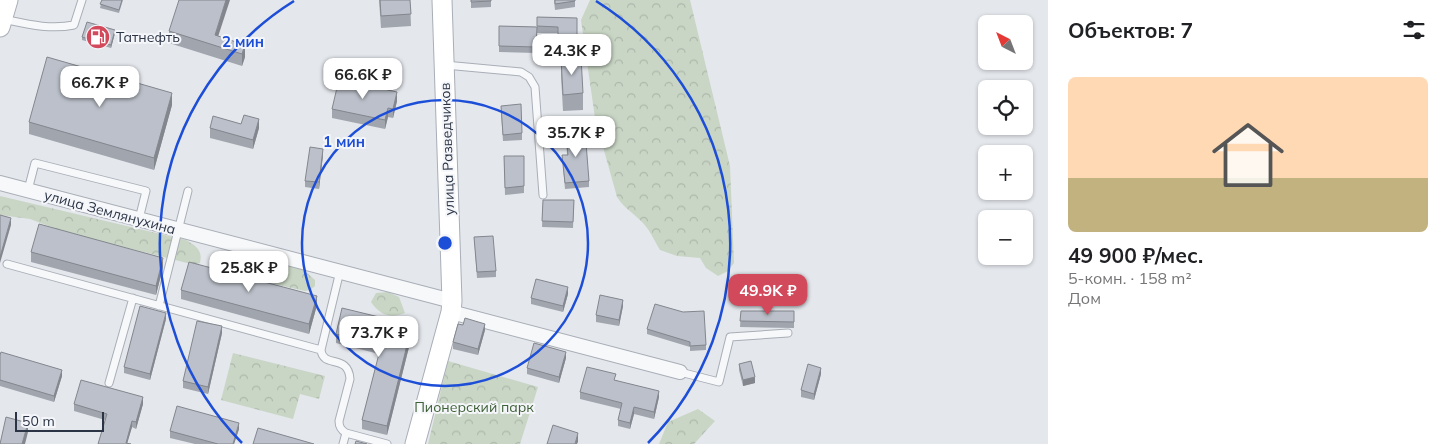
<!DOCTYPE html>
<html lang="ru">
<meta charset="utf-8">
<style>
body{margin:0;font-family:Mulish,sans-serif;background:#f2f2f2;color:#202124;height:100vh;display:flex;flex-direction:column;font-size:19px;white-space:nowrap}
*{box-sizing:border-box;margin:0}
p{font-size:16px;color:#757577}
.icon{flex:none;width:28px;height:28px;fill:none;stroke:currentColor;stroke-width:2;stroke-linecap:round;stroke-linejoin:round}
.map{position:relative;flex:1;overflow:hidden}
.drawer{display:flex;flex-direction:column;background:#fff;width:400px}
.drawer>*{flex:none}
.needle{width:32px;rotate:318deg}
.tools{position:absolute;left:978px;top:15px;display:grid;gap:10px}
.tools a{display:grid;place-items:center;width:55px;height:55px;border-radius:8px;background:#fff;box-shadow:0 1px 4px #0004;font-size:25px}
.scale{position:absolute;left:15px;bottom:12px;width:89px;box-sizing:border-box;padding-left:5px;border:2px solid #2b3445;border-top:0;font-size:14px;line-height:18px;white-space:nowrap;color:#2b3445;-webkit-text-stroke:4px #f4f6f9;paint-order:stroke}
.price{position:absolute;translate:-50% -42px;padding:0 11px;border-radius:10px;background:#fff;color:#222;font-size:16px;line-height:32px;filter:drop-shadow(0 1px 2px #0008)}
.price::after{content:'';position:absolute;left:50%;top:30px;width:15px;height:11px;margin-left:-8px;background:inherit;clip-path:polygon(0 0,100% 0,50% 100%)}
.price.on{background:#d1495b;color:#fff}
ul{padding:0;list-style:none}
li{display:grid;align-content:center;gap:10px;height:265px;padding:0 20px}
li+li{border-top:1px solid #e0e0e0}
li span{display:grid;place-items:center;height:155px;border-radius:8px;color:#555}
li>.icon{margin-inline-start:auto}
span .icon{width:90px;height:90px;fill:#fffc;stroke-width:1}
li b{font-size:21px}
h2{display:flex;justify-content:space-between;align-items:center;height:60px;padding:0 20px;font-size:21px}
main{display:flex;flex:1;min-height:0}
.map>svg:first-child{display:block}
.forest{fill:url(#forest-crowns)}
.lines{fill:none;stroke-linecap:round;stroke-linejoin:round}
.lane-casing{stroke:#a9aeb7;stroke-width:9}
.street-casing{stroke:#a9aeb7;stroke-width:16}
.secondary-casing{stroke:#a9aeb7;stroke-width:21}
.lane{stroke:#f7f8fa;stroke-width:7}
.street{stroke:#f7f8fa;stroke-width:14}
.secondary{stroke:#fff;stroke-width:19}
.wall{fill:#a1a5ae}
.shaded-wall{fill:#83868d}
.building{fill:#bbc0ca;stroke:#83868d}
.ring{fill:none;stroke:#1d4ed8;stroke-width:2.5}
.labels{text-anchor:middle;stroke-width:4;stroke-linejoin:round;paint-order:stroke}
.poi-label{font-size:14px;fill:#2b3445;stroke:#f4f6f9;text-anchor:start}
.street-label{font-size:14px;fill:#2b3445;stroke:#f4f6f9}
.park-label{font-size:14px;fill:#3f6138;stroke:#f4f6f9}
.centre{fill:#1d4ed8;stroke:#f4f6f9;stroke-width:2.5}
.ring-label{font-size:15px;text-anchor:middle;font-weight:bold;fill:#1d4ed8;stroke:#f4f6f9;stroke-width:4;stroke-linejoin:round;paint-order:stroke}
</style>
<main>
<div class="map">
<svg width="1048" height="444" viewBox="0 0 1048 444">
<defs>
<pattern id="forest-crowns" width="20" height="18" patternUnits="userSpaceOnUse" patternTransform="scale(1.25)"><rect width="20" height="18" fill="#c9d6c5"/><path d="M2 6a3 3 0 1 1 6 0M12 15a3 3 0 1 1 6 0" fill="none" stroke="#adb8ab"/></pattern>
</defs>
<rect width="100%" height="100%" fill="#e4e7ec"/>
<path class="forest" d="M590,0h100l40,166 4,97 -6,8 -10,5 -12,-8 -6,-10 -23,-2 -17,-6c-6,-10 -11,-22 -20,-30 -9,-9 -16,-12 -23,-23l-22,-79 -14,-98z
M0,196l186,44c10,6 17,10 14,23l-5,2 -131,-33 -34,-13 -30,-4z
M240,256l55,10 11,6 9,8v6l-5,4 -5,1 -40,-9 -21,-12 -7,-9z
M388,292l11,5 6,16c-15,6 -25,2 -34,-11l5,-9z
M233,353l92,23 -6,23 -19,-5 -7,25 -72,-19z
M448,361l90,26 -18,57h-92z
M698,409l17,12 -21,23h-35l9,-22z"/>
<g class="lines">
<g class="lane-casing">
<path id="lane" d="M3,19c24,5 47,11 71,6l8,-25
M445,65l76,7 8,5 6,10 8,108
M28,190l7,-27 111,28 -7,28
M7,264l314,86
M340,271l-19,79c2,19 27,3 29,29l-11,42c0,6 2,9 7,12l41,11
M159,306l29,-115
M680,372l39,10 11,-45 58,-4
M109,383l24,-85
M343,444l3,-11"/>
</g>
<g class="street-casing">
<path id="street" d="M0,183l452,118
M451,312l229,60"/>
</g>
<g class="secondary-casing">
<path id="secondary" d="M0,27l8,-27
M415,444l36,-132 1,-11 -10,-301"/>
</g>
<use href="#lane" class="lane"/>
<use href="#street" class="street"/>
<use href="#secondary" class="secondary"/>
</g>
<path class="wall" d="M102,0h21l-4,13 -19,-5z
M379,0h31l1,26 -30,2z
M471,0h20v7l-20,1z
M554,0h21v7l-20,3z
M537,17l40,1v26h-19v-11h-21l-1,20 -37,-1v-26l38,1z
M169,31l49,5 27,9v12l-3,9 -73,-23z
M115,33l-4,15 -29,-8v-3z
M561,58l22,35v17l-20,1 -2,-36z
M397,101l-4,17 -5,-1 -3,12 -53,-11v-9z
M172,105l-18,65 -125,-36v-12z
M501,112l21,21v7l-19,1z
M210,128h49l-6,21 -43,-11z
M566,132l23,49v6l-24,2 -3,-34h5z
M323,155l-4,34 -14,-2v-6z
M504,156h20v37l-19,2z
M543,200h31l-1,28 -31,-1z
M474,237l22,34v6l-19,1z
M31,252l132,15 -7,28 -125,-33z
M181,290l136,15 -8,29 -128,-35z
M568,294l-5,18 -32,-8v-6z
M623,306l-4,20 -23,-4v-7z
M741,311h53v17l-54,-1z
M166,319l-16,61 -26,-7v-6z
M463,325l22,5 -7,25 -25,-6v-7z
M647,329l59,16v5l-16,1v-4l-43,-13z
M222,333l-14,61 -25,-6v-7z
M336,334l76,1 -25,100 -25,-6v-9l17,-66 -43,-11z
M0,355l62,21 -8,26 -54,-16z
M566,358l-7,25 -32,-9v-6z
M739,364l16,19 -12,3 -4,-16z
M821,374l-7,26 -13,-3v-7z
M616,380l43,17 -5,22 -20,-5 -4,15 -12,-3v-6l3,-11 -41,-10v-7z
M74,404h69l-7,25 -4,-2 -5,16 -29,1 7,-24 -31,-9z
M239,429l-5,15h-39l-25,-6v-7z"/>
<path class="shaded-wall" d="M226,0h4l-15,46v-11z
M115,30v3l-4,15v-3z
M245,45v12l-3,9v-12z
M397,92v9l-4,17v-9z
M172,93v12l-18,65v-12z
M388,108v9l-3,12v-9z
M259,119v9l-6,21v-9z
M323,149v6l-4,34v-7z
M11,218v7l-11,38v-6z
M163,258v9l-7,28v-9z
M568,287v7l-5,18v-6z
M317,296v9l-8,29v-10z
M623,300v6l-4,20v-6z
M166,313v6l-16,61v-6z
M485,324v6l-7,25v-6z
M412,325v10l-25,100v-9z
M222,326v7l-14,61v-7z
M566,352v6l-7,25v-6z
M821,368v6l-7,26v-6z
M62,370v6l-8,26v-6z
M755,377v6l-12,3v-6z
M659,391v6l-5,22v-7z
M143,397v7l-7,25v-7z
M634,407v7l-4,15v-6z
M132,421v6l-5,17h-1z
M28,423v9l-3,12h-3z
M239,423v6l-5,15h-1z
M578,433v9l-1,2h-2z"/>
<path class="building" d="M102,0h20l-3,10 -19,-6z
M179,0h47l-11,35 30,10 -3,9 -73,-23z
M380,0h30l1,14 -30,2z
M471,0h20v1l-20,1z
M555,0h20v1l-20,3z
M537,17l40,1v20h-19v-11l-21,-1z
M87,22l28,8 -4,15 -29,-8z
M499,26l38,1 -1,20 -37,-1z
M47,57l125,36 -18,65 -125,-36z
M581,57l2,36 -20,2 -2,-37z
M339,79l58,13 -4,17 -5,-1 -3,12 -53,-11z
M521,104l1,29 -19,2 -2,-29z
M244,115l15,4 -6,21 -43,-12 3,-12 28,8z
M585,130l4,51 -24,2 -3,-28h6l-2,-23z
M310,147l13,2 -4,33 -14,-1z
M504,156h20v30l-19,2z
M543,200h31l-1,22 -31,-1z
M0,215l11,3 -11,39z
M39,224l124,34 -7,28 -125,-34z
M493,236l3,35 -19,1 -3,-35z
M189,262l128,34 -8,28 -128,-34z
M536,279l32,8 -5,19 -32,-8z
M600,295l23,5 -4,20 -23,-5z
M655,304l28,8 21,-1 2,34 -16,1v-4l-43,-13z
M140,306l26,7 -16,61 -26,-7z
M342,308l70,17 -25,101 -25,-6 19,-74 -45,-12z
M741,311h53v11l-54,-1z
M465,318l20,6 -7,25 -25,-7 5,-18 5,1z
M197,321l25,5 -14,61 -25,-6z
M534,343l32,9 -7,25 -32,-9z
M1,352l61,18 -8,26 -54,-16v-25z
M751,361l4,16 -12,3 -4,-16z
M808,364l13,4 -7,26 -13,-4z
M587,367l29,7 -2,6 45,11 -5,21 -20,-5 -4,16 -12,-3 4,-17 -42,-11z
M81,380l62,17 -7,25 -4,-1 -6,22 5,1h-33l9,-30 -33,-10z
M177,406l62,17 -6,21h-15l-48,-13z
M6,417l22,6 -6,21h-22z
M553,425l25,8 -3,11h-28z
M258,428l56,16h-61z
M356,441l11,3h-12z"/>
<g class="ring">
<circle cx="445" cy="243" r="143"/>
<path d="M242 443A285 285 0 0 1 294 1M596 1A285 285 0 0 1 648 443"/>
</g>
<defs>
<g id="fuel-disc" transform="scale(1.25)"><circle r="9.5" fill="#d1495b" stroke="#f4f6f9"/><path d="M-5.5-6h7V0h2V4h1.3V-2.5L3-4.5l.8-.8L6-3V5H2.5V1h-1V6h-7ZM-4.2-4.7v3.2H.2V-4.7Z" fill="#fff"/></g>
</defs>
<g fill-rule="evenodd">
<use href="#fuel-disc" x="98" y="37"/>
</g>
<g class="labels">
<g class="poi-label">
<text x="116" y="42">Татнефть</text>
</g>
<g class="street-label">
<text transform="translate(447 149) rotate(-92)" y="5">улица Разведчиков</text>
<text transform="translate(110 212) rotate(15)" y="5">улица Землянухина</text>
</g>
<g class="park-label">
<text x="474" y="412">Пионерский парк</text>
</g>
</g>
<circle cx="445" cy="243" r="8" class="centre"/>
<g class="ring-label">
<text x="243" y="47">2 мин</text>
<text x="344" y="147">1 мин</text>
</g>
</svg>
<div class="tools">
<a><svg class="needle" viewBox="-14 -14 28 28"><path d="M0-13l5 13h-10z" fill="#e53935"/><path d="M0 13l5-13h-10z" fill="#757577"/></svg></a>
<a><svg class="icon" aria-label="locate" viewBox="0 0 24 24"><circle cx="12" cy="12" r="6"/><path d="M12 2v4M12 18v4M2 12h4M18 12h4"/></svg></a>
<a>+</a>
<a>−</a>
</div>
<div class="scale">50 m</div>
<b class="price" style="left:572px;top:76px">24.3K ₽</b>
<b class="price" style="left:363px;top:100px">66.6K ₽</b>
<b class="price" style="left:100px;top:108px">66.7K ₽</b>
<b class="price" style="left:576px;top:158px">35.7K ₽</b>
<b class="price" style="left:249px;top:293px">25.8K ₽</b>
<b class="price on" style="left:768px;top:316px">49.9K ₽</b>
<b class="price" style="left:379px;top:358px">73.7K ₽</b>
</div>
<section class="drawer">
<h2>Объектов: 7<svg class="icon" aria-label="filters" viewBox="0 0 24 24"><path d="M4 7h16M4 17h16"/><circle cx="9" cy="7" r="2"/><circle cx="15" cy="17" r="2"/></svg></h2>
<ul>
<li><span style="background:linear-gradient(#ffd9b3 65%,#c2b280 0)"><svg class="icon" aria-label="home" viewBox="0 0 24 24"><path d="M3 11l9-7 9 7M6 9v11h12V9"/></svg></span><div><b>49 900 ₽/мес.</b><p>5-комн. · 158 m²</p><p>Дом</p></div></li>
</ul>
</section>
</main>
